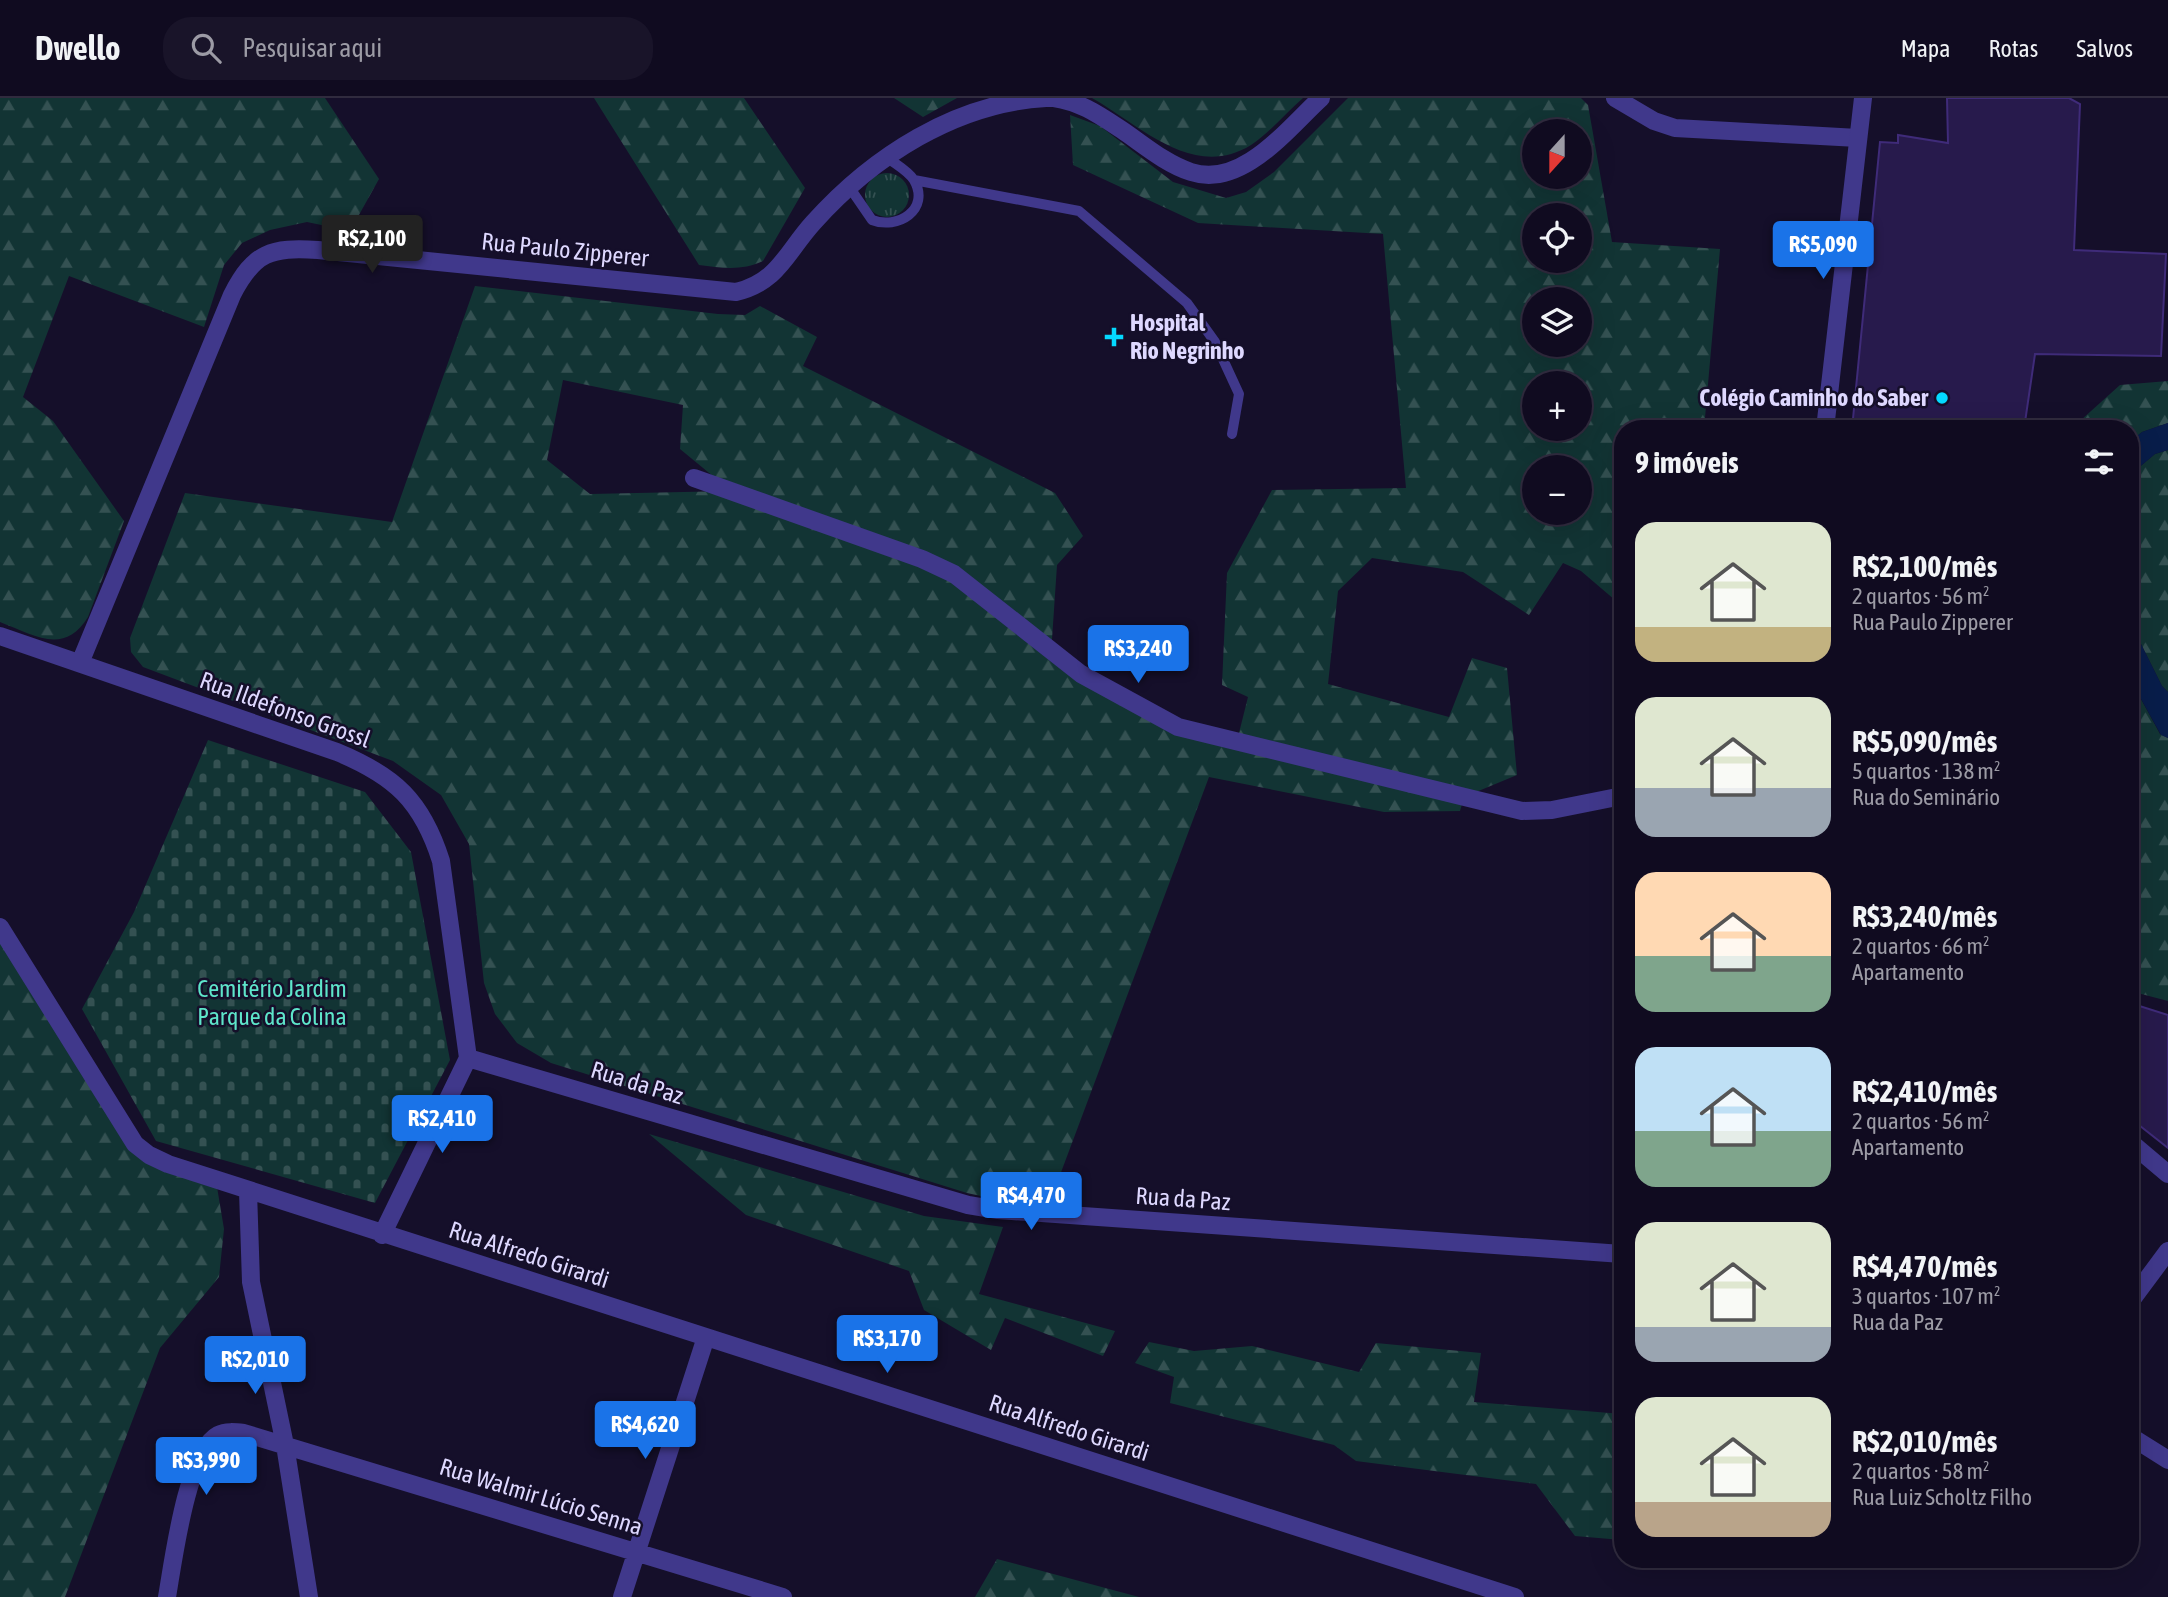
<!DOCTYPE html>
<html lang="pt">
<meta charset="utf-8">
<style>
body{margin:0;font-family:"Asap Condensed",sans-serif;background:#191429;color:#f1f3f6;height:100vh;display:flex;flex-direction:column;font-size:26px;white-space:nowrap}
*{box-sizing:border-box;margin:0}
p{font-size:23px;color:#9c9ba5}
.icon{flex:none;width:38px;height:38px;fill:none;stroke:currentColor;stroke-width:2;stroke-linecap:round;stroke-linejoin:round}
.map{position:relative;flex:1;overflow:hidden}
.side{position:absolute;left:1614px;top:322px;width:525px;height:1148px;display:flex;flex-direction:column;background:#100b20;border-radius:28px;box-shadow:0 7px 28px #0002,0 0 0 2px #302b3e}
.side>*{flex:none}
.needle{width:46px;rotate:201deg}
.fabs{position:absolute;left:1522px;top:21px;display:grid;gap:14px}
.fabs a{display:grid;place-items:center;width:70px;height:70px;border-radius:50%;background:#100b20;box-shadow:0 7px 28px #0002,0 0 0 2px #302b3e;font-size:35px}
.price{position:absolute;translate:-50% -60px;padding:0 16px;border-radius:7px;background:#1a73e8;color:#fff;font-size:23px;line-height:46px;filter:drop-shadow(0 2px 4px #0008)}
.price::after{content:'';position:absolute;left:50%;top:42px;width:21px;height:16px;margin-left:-10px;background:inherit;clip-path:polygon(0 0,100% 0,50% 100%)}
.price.current{background:#222;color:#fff}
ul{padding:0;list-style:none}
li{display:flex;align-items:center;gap:21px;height:175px;padding:0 21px}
li span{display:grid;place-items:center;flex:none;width:196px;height:140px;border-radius:21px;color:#555}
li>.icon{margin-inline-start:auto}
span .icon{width:84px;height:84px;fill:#fffc;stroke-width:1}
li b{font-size:30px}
h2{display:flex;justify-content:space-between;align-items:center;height:84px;padding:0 21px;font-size:30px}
header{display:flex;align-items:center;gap:42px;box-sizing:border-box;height:98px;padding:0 35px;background:#100b20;border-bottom:2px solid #302b3e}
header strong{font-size:33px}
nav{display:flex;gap:38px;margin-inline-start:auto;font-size:24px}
.search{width:490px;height:63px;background:#191429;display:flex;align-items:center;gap:18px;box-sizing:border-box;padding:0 24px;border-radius:28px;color:#9c9ba5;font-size:26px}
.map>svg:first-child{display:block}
.grass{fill:url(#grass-tufts)}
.forest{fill:url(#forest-firs);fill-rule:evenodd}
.cemetery{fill:url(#cemetery-stones)}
.water{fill:#081d4a}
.building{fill:#271a4c;stroke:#3f2b79;stroke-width:2}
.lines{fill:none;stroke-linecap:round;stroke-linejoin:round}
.service{stroke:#40388b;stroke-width:10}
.minor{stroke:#40388b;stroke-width:18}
.tertiary{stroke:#40388b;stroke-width:18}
.poi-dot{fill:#04d9ff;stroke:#150f2a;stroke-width:2.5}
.labels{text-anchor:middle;stroke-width:5;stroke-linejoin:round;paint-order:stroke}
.street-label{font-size:24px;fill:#ded8ff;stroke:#150f2a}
.poi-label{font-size:24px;font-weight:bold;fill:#ded8ff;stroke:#150f2a;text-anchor:start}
.park-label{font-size:24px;fill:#5ee5ca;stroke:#150f2a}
</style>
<header>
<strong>Dwello</strong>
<div class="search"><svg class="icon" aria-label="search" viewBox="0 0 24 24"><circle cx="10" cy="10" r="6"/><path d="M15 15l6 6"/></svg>Pesquisar aqui</div>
<nav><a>Mapa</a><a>Rotas</a><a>Salvos</a></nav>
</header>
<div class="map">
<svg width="2168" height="1499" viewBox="0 0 2168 1499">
<defs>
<pattern id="grass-tufts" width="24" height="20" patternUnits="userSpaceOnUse" patternTransform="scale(1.75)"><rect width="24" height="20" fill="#123434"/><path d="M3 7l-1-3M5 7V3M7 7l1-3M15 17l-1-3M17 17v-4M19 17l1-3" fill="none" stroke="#345152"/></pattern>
<pattern id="forest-firs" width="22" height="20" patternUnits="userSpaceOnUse" patternTransform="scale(1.75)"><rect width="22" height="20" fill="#123434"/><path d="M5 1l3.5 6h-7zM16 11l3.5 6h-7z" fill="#345152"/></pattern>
<pattern id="cemetery-stones" width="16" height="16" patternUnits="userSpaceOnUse" patternTransform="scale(1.75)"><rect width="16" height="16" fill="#123434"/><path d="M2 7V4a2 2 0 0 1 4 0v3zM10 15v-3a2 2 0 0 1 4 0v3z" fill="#345152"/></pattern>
</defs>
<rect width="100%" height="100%" fill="#150f2a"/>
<path class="grass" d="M865 97a22 22 0 1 1 44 0a22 22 0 1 1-44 0Z"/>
<path class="forest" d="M0,0h325l54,81 -29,52 -43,-9 -37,8 -28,13 -18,22 -20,62 -135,-51 -46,121 30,24 71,100 -36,96c-24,39 -54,18 -88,5z
M594,0h150l61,90 -42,73c-21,10 -41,7 -64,4z
M894,0h63l-34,19z
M1092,0h211c-17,15 -34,35 -52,47 -58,36 -111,-20 -159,-47z
M1348,0h233l7,7 24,137 108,7 -16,180h-82v177l-41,-35 -18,-8 -34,52 -66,-43 -91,-14 -34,33 -10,93 121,33 23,-59 35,10 10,107 -53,22 -4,14 -76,1 -175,-35 -158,422 -52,1 -32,-7 -416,-130 -34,-20 -22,-29 -11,-31 -15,-139 -28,-49 -48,-34 -250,-94 -12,-15 -1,-14 55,-145 207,29 83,-236 243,28 27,1 15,-9 57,31 -14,29 252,127 28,43 -26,29 -6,89 102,61 84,26 11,-44 -26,-12 5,-112 45,-83 134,-2 -23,-254 -185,-11 -125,-58 -3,-50 30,11 73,56 53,16 20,-6 28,-20zM1535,33h45v46h-45zM1535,117h45v46h-45zM1535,201h45v46h-45zM563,282l120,25 -3,44 51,42 -141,3 -43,-34zM1535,285h45v46h-45zM1535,369h45v46h-45z
M2168,283v42l-26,9 -12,10v-13h-59l49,-44z
M2168,352v242l-6,-6 -32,-64v-147l25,-21z
M2130,581l30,55 8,4v263l-38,-10z
M0,829l135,217 81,37 8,48 -5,48 -59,71 -95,249h-65z
M649,1036l275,82 79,11 -24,67 136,37 -12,25 -98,-38 -14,32 -67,-40 -15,-39 -163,-56z
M1149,1244l45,9 58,-5 107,26 17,-29 105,10 -7,49 148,12v126l-47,-4 -39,-52 -180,-23 -22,-16 -164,-42 4,-26 -39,-14z
M997,1461l142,38h-164z"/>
<path class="cemetery" d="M208,642l157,52 46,60 39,208 -75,143 -219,-62 -74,-132 52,-97z"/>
<path class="water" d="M2168,325v27l-13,4 -25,21v-33l12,-10z
M2130,524l32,64 6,6v46l-7,-3 -31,-56z"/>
<path class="building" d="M1947,0h122l11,6 -6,146 92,4 -5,102 -126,-2 -11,75h-172l28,-287 18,1v-8l50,8z
M2130,905l38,12v133l-38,-30z"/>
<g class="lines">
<path class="service" d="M914,82l165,31 108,92 28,39 24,52 -7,40
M850,90l22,32c25,10 59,-10 42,-40 -6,-9 -17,-15 -25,-21"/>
<path class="minor" d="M1054,0c27,4 45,17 68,32 22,15 44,34 69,42 51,17 97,-44 130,-74
M1615,0l39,23 21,7 183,10
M694,380l228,81 32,15 127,100 97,53 344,84 30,-1 70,-14
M0,538l337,116c58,24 85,49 104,109l27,197
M80,565l152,-368c22,-43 39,-48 86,-45l418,42c42,-10 50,-39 77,-69 60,-67 143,-120 233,-125
M0,829l135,217 14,11 19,9 1347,433
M468,960l500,147 30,5 624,44
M248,1093l3,91 34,163 24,152
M382,1137l86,-177
M2130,1204l38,-51
M2130,1338l38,24
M167,1499c6,-34 20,-146 51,-162 8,-4 17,-3 26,-2l539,164
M622,1499l84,-260"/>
<path class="tertiary" d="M1825,331l38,-331
M2130,1044l38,32"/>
</g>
<g class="poi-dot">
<path d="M1110.5 228.5h7v7h7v7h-7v7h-7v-7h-7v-7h7z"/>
<circle cx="1942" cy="300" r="7"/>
</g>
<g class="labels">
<g class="street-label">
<text transform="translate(565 152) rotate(6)" y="8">Rua Paulo Zipperer</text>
<text transform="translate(285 612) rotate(20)" y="8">Rua Ildefonso Grossl</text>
<text transform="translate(637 985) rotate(17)" y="8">Rua da Paz</text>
<text transform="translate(1183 1101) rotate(4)" y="8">Rua da Paz</text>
<text transform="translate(529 1157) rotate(18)" y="8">Rua Alfredo Girardi</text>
<text transform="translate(1069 1330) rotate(18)" y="8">Rua Alfredo Girardi</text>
<text transform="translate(541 1399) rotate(17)" y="8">Rua Walmir Lúcio Senna</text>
</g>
<g class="poi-label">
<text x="1130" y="233">Hospital<tspan x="1130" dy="28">Rio Negrinho</tspan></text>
<text x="1928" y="308" text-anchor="end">Colégio Caminho do Saber</text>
</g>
<g class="park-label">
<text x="272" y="899">Cemitério Jardim<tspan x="272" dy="28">Parque da Colina</tspan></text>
</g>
</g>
</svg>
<div class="fabs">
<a><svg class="needle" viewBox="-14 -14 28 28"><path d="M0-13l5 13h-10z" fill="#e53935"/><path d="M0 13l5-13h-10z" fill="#9c9ba5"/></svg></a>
<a><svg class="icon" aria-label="locate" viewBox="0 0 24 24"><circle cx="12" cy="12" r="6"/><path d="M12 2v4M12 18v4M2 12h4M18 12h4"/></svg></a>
<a><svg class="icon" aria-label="layers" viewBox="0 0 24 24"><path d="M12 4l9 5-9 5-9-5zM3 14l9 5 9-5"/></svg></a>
<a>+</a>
<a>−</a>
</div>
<b class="price current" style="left:372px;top:177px">R$2,100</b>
<b class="price" style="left:1823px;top:183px">R$5,090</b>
<b class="price" style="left:1138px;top:587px">R$3,240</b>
<b class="price" style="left:442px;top:1057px">R$2,410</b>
<b class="price" style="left:1031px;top:1134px">R$4,470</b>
<b class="price" style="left:887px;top:1277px">R$3,170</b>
<b class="price" style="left:255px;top:1298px">R$2,010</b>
<b class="price" style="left:645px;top:1363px">R$4,620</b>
<b class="price" style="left:206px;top:1399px">R$3,990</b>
<section class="side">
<h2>9 imóveis<svg class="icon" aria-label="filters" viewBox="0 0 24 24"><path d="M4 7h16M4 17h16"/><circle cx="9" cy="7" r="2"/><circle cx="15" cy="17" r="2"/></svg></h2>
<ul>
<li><span style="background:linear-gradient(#dfe7d0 75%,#c2b280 0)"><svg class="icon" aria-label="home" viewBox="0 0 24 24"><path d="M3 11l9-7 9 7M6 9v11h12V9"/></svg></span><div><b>R$2,100/mês</b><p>2 quartos · 56 m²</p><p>Rua Paulo Zipperer</p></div></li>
<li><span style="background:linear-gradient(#dfe7d0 65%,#9aa5b1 0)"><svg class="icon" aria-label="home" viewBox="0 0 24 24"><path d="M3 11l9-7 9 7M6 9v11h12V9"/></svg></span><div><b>R$5,090/mês</b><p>5 quartos · 138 m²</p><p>Rua do Seminário</p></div></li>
<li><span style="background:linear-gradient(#ffd9b3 60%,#7fa58c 0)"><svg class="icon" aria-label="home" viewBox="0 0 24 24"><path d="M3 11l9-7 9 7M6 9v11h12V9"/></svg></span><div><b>R$3,240/mês</b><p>2 quartos · 66 m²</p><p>Apartamento</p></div></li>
<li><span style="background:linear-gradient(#bfe0f5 60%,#7fa58c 0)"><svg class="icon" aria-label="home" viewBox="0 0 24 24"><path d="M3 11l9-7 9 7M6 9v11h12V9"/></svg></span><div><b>R$2,410/mês</b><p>2 quartos · 56 m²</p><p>Apartamento</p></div></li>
<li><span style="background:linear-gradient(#dfe7d0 75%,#9aa5b1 0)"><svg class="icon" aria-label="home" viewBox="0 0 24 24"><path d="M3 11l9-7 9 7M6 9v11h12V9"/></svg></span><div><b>R$4,470/mês</b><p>3 quartos · 107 m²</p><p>Rua da Paz</p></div></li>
<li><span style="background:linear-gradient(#dfe7d0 75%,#b9a48a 0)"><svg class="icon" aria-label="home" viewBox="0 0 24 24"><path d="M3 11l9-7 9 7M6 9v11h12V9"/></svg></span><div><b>R$2,010/mês</b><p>2 quartos · 58 m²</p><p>Rua Luiz Scholtz Filho</p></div></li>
</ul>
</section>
</div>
